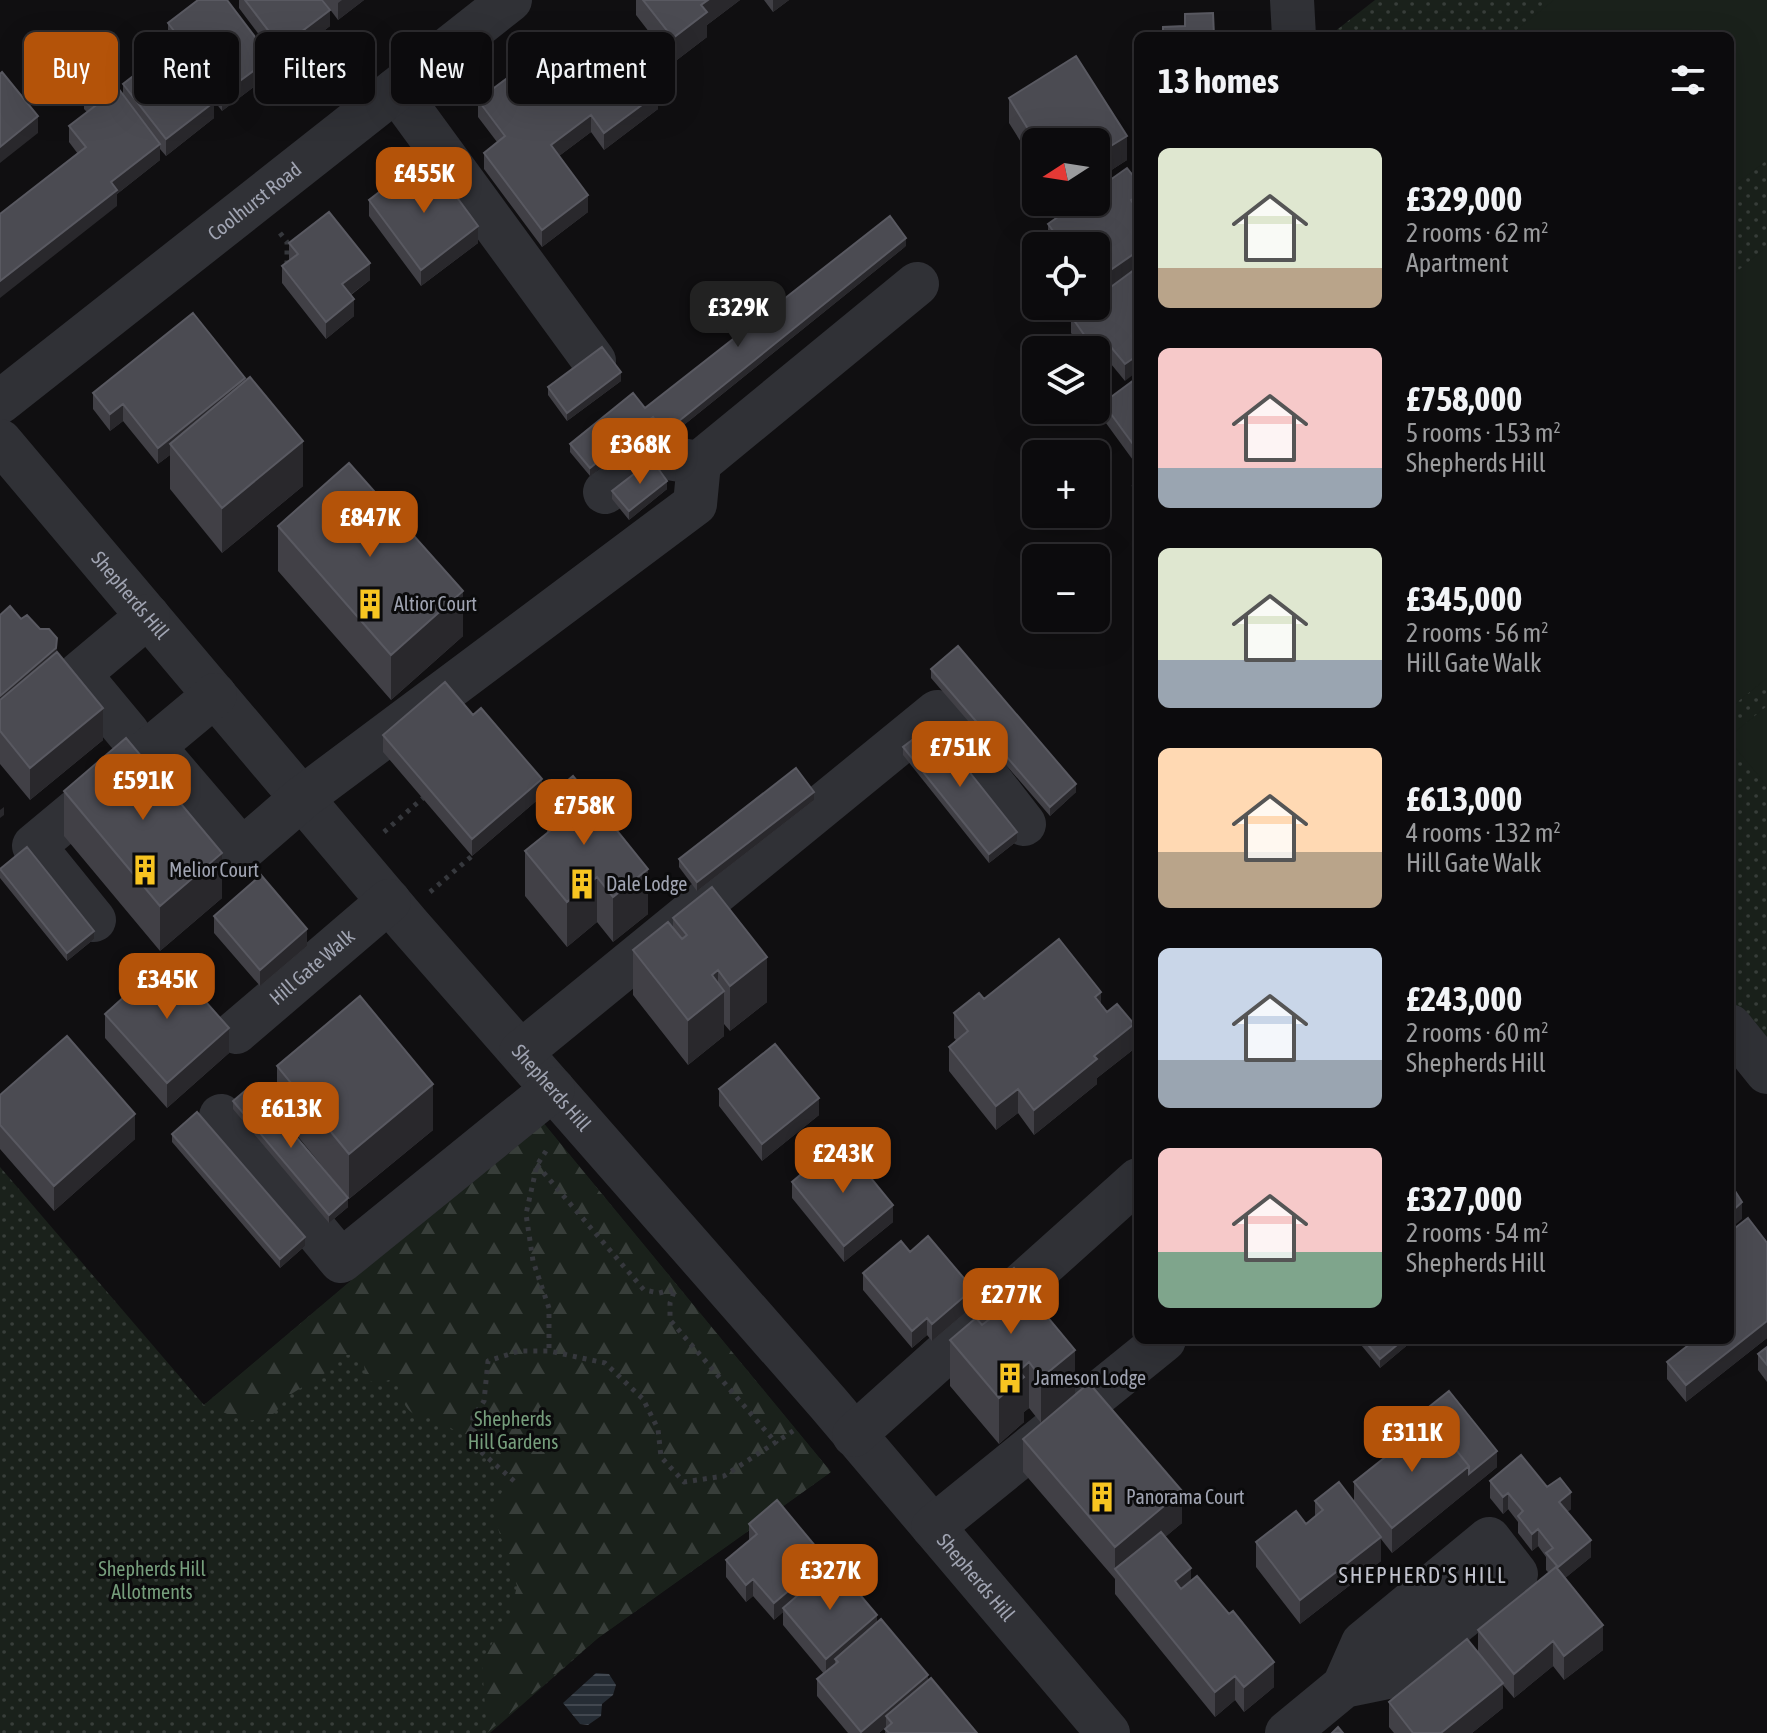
<!DOCTYPE html>
<meta charset="utf-8">
<style>
body{margin:0;font-family:"Asap Condensed",sans-serif;background:#1a191b;color:#f1f3f6;height:100vh;display:flex;flex-direction:column;font-size:30px;white-space:nowrap}
*{box-sizing:border-box;margin:0}
p{font-size:26px;color:#9a9b9d}
.icon{flex:none;width:44px;height:44px;fill:none;stroke:currentColor;stroke-width:2;stroke-linecap:round;stroke-linejoin:round}
.map{position:relative;flex:1;overflow:hidden}
.details{position:absolute;left:1134px;top:32px;width:600px;height:1312px;display:flex;flex-direction:column;background:#0c0b0d;border-radius:12px;box-shadow:0 8px 32px #0002,0 0 0 2px #2c2b2e}
.details>*{flex:none}
.top-card{position:absolute;left:24px;top:32px;width:760px;height:72px;display:flex;gap:16px}
.needle{width:52px;rotate:258deg}
.tools{position:absolute;left:1022px;top:128px;display:grid;gap:16px}
.tools a{display:grid;place-items:center;width:88px;height:88px;border-radius:12px;background:#0c0b0d;box-shadow:0 8px 32px #0002,0 0 0 2px #2c2b2e;font-size:40px}
.price{position:absolute;translate:-50% -68px;padding:0 18px;border-radius:16px;background:#b45309;color:#fff;font-size:26px;line-height:52px;filter:drop-shadow(0 2px 4px #0008)}
.price::after{content:'';position:absolute;left:50%;top:48px;width:24px;height:18px;margin-left:-12px;background:inherit;clip-path:polygon(0 0,100% 0,50% 100%)}
.price.selected{background:#222;color:#fff}
ul{padding:0;list-style:none}
li{display:flex;align-items:center;gap:24px;height:200px;padding:0 24px}
li span{display:grid;place-items:center;flex:none;width:224px;height:160px;border-radius:12px;color:#555}
li>.icon{margin-inline-start:auto}
span .icon{width:96px;height:96px;fill:#fffc;stroke-width:1}
li b{font-size:34px}
h2{display:flex;justify-content:space-between;align-items:center;height:96px;padding:0 24px;font-size:34px}
.tag{padding:0 28px;border-radius:12px;background:#0c0b0d;box-shadow:0 8px 32px #0002,0 0 0 2px #2c2b2e;font-size:28px;line-height:72px}
.tag.selected{background:#b45309;color:#fff}
.map>svg:first-child{display:block}
.green{fill:url(#green-dots)}
.forest{fill:url(#forest-firs)}
.pitch{fill:#1a211b}
.water{fill:url(#water-rules)}
.lines{fill:none;stroke-linecap:round;stroke-linejoin:round}
.path{stroke:#36383d;stroke-width:5;stroke-dasharray:4 6;stroke-linecap:butt}
.minor{stroke:#303136;stroke-width:44}
.wall{fill:#414046}
.shaded-wall{fill:#29282c}
.building{fill:#4b4b52;stroke:#595961;stroke-width:2}
.labels{text-anchor:middle;stroke-width:6;stroke-linejoin:round;paint-order:stroke}
.street-label{font-size:20px;fill:#a0a4b2;stroke:#0b0b0c}
.poi-label{font-size:20px;fill:#a0a4b2;stroke:#0b0b0c;text-anchor:start}
.park-label{font-size:20px;fill:#769e7c;stroke:#0b0b0c}
.neighbourhood-label{font-size:22px;letter-spacing:2px;fill:#c1c3ce;stroke:#0b0b0c}
</style>
<div class="map">
<svg width="1767" height="1733" viewBox="0 0 1767 1733">
<defs>
<pattern id="green-dots" width="8" height="8" patternUnits="userSpaceOnUse" patternTransform="scale(2)"><rect width="8" height="8" fill="#1a211b"/><path d="M2 2h.1M6 6h.1" fill="none" stroke="#383e3a" stroke-width="1.8" stroke-linecap="round"/></pattern>
<pattern id="forest-firs" width="22" height="20" patternUnits="userSpaceOnUse" patternTransform="scale(2)"><rect width="22" height="20" fill="#1a211b"/><path d="M5 1l3.5 6h-7zM16 11l3.5 6h-7z" fill="#383e3a"/></pattern>
<pattern id="water-rules" width="6" height="5" patternUnits="userSpaceOnUse" patternTransform="scale(2)"><rect width="6" height="5" fill="#262d35"/><path d="M0 2.5h6" fill="none" stroke="#424850"/></pattern>
</defs>
<rect width="100%" height="100%" fill="#100f11"/>
<path class="green" d="M1375,0h392v1072l-37,-46v-990h-401z
M541,1120l290,352 -233,166 -108,95h-490v-566l204,238z"/>
<path class="forest" d="M541,1120l290,352 -233,166 -111,95 -5,-68 12,-26 15,-19 8,-34 -24,-73 10,-24 -8,-19 2,-32 -10,-4c-24,9 -38,-11 -60,-18 -4,-1 -9,0 -13,-2 -10,-5 -12,-17 -15,-27l-10,-7 -13,4 -11,-6 -1,-16 -8,-7h-12l-14,15 -42,26 -13,17 -14,6 -15,2 -42,-16z"/>
<path class="pitch" d="M1554,0h213v160l-37,29v-153h-221z
M1767,247v431l-37,30v-431z
M1767,706v80l-37,-45v-5z"/>
<path class="water" d="M596,1673l13,1 7,11 -3,10 -11,9 -1,12 -13,9 -8,-1 -17,-21z"/>
<g class="lines">
<path class="path" d="M280,233l7,9v26
M384,832l39,-34
M430,892l42,-36
M546,1151l-9,14 -11,49 7,47 16,47v43
M537,1165l107,125 15,3 16,-4 -5,14v17l107,124
M514,1481l-43,-38 2,-26 11,-16 4,-40 31,-10h30l56,12 38,36 15,30 3,28 23,25 40,-6 72,-47"/>
<g class="minor">
<path d="M1292,0l2,36"/>
<path d="M396,90l198,271"/>
<path id="s1" d="M0,402l510,-402"/>
<path id="s2" d="M0,441l408,483 420,479 280,330"/>
<path d="M605,492l51,-36 43,7"/>
<path d="M128,733l-49,-59 69,-58"/>
<path d="M153,746l89,104 60,-52 393,-294 4,-41 218,-179"/>
<path d="M94,920l-60,-74 181,-151"/>
<path d="M1730,1026l37,46"/>
<path id="s3" d="M236,1032l153,-131"/>
<path d="M521,1052l416,-340 87,112"/>
<path d="M221,1116l120,145 212,-172"/>
<path d="M854,1435l284,-255"/>
<path d="M933,1527l231,-187"/>
<path d="M1287,1733l57,-47 19,-43 126,-104 27,35 -128,103 -44,9"/>
</g>
</g>
<path class="wall" d="M239,0h83l8,26 -49,38 -42,-56z
M323,0h41l-26,20z
M636,0h104l-33,25v12l-34,26 -37,-48z
M764,0h25l-16,12z
M168,23l103,51 -49,37 -54,-71z
M1076,56l51,80v24l-31,20v-38h-60v24l-27,-43v-25z
M605,79l53,30 -54,41 -13,-18 -32,24 29,56 -46,35 -58,-78v-16l13,-11 -19,-25v-17z
M123,84l91,34 -48,38 -6,-7v11l-43,34v12l-48,-64v-16l18,-14 -3,-3v-17h30l9,3z
M1127,168l-2,213 -14,-17 -12,9 -3,-5v-18h-13l-12,-17v-17l25,-10v-60h-44l-4,-6v-16z
M422,179l56,64 -57,43 -52,-70v-16z
M289,243l81,37 -19,15 3,21 -28,23 -44,-56v-17l7,-6z
M906,246l-242,195 -11,-15 -63,50 -20,-24v-8l75,-36z
M1138,377v90l-35,-48v-16z
M245,381l58,105 -81,67 -52,-64v-34l-12,9 -35,-43 -13,10 -17,-22v-16z
M621,381l-54,40 -19,-26v-8z
M1138,483v27l-5,-7v-17z
M667,489l-38,31 -17,-21v-8z
M278,526l185,110 -72,64 -113,-129z
M0,615l21,4 36,33 46,88 -73,60 -30,-36z
M931,669l145,123 -26,24 -119,-138z
M473,715l69,81 -70,60 -89,-104v-17z
M903,747l114,94 -28,22 -86,-108z
M64,791l158,107 -62,53 -96,-115z
M553,793l95,121 -35,28 -16,-20 -30,25 -42,-51v-45l22,-18v-17l6,-5z
M814,800l-117,91 -18,-24v-8z
M0,869l94,70 -27,22 -67,-83z
M214,916l93,30 -47,40 -46,-53z
M673,918l94,84 -37,29 -6,-7v12l-36,29 -55,-70v-45l40,-21z
M984,999l117,6 33,44 -37,29v6l-63,51 -16,-22 -22,17 -47,-59v-24l7,-7 -2,-2v-25z
M105,1014l124,39 -62,55 -62,-70z
M277,1066l156,64 -84,69 -72,-88z
M719,1089l100,26 -57,46 -43,-55z
M0,1095l135,44 -81,72 -54,-62z
M233,1101l115,106 -19,16 -96,-114z
M172,1134l133,112 -25,22 -108,-126z
M832,1163l61,59 -49,40 -52,-64v-16z
M1767,1243v95l-81,64 -19,-23v-17l63,-22z
M910,1252l63,54 -41,35 -5,-6 -15,13 -49,-58v-17z
M1030,1296l45,54 -34,73 -12,-15 -5,4v10l-25,22 -49,-58v-46l26,-22v-18z
M1357,1340h54v2l-31,26z
M1767,1347v35l-9,-12v-16z
M1409,1423l88,44 -105,86 -11,-14v22l-81,63 -44,-57v-25l50,-18 9,-8v-15l39,2v-21l55,-44z
M1023,1439l159,84 -17,14 26,43 83,107 -30,25 -9,-12 -20,17 -100,-123v-15l-92,-107z
M1490,1481l57,6 24,22 -4,3 24,45 -26,21 38,72 -39,30 -11,-14 -39,32 -11,-13v23l-31,25h-78l-5,-6v-25l89,-49v-23l71,-57 -3,-3v-13l-8,-11 -6,5 -14,-18v-11l-10,-13 -5,5 -13,-16z
M749,1524l77,47 51,52 51,58 49,52h-92l1,-6 -7,6h-31l-31,-37v-17l7,-5 -41,-49v-13l-9,8 -21,-24 -7,6 -20,-25v-17l23,-20z"/>
<path class="shaded-wall" d="M342,0h22l-26,20v-17z
M708,0h32l-33,25v12l-34,26v-25l28,-33z
M773,0h16l-16,12z
M330,10v16l-49,38v-17z
M271,58v16l-49,37v-17z
M658,93v16l-54,41v-17z
M214,102v16l-48,38v-17z
M591,115v17l-40,30v-17z
M38,116v17l-38,30v-16z
M1127,136v24l-31,20v-25z
M160,144v16l-43,34v12l-117,92v-17l111,-99z
M588,195v17l-46,35v-17z
M1138,196v16l-7,-12z
M478,226v17l-57,43v-16z
M906,238v8l-242,195v-8z
M1138,251v17l-42,29v-17z
M370,263v17l-28,21v-17z
M354,299v17l-28,23v-17z
M1111,347v17l-12,9v-17z
M1138,355v16l-13,10v-17z
M621,372v9l-54,40v-8z
M245,378v17l-75,49v11l-12,9v-16z
M123,404v17l-13,10v-17z
M653,417v9l-63,50v-8z
M303,441v45l-81,67v-45z
M667,481v8l-38,31v-9z
M463,591v45l-72,64v-45z
M57,638v17l-57,57v-16z
M103,708v32l-73,60v-32z
M542,779v17l-70,60v-17z
M1076,784v8l-26,24v-9z
M814,792v8l-117,91v-9z
M4,807v8l-4,3v-8z
M1017,832v9l-28,22v-9z
M222,853v45l-62,53v-45z
M648,869v45l-35,28v-45z
M597,877v45l-30,25v-45z
M307,929v17l-47,40v-16z
M94,931v8l-27,22v-8z
M767,957v45l-37,29v-45z
M718,970v26l6,-5v45l-36,29v-45l24,-45z
M1101,992v25l-6,-20z
M1134,1024v25l-37,29v6l-63,51v-25l60,-54z
M229,1028v25l-62,55v-25z
M433,1084v46l-84,69v-45z
M1018,1089v24l-22,17v-24z
M819,1098v17l-57,46v-17z
M135,1114v25l-81,72v-25z
M348,1198v9l-19,16v-8z
M1742,1202v17l-12,10v-16z
M893,1205v17l-49,40v-16z
M305,1237v9l-25,22v-9z
M973,1289v17l-41,35v-17z
M927,1318v17l-15,13v-17z
M1767,1321v17l-81,64v-17z
M1403,1340h8v2l-31,26v-9z
M1075,1350v45l-34,28v-45z
M1029,1362v46l-5,4v10l-25,22v-46l20,-27z
M1497,1451v16l-105,86v-25l77,-62z
M1182,1491v32l-62,52 -5,-6v-22z
M1571,1492v17l-12,10v-17z
M1508,1493v16l-5,5v-17z
M1538,1529v17l-6,5v-17z
M1381,1537v24l-81,63v-24z
M1591,1540v17l-33,27v-17z
M826,1559v17l-43,32v4l-9,8v-17z
M1191,1568v25l-16,13v-25z
M753,1579v17l-7,6v-17z
M877,1615v17l-39,30 -3,-3v9l-9,8v-17z
M1603,1625v25l-39,30v-24z
M1553,1641v25l-39,32v-24z
M1274,1662v25l-30,25v-25z
M928,1675v17l-42,24v11l-7,6h-18v-1z
M1235,1676v24l-20,17v-25z
M1503,1683v25l-31,25h-31z"/>
<path class="building" d="M198,0h29l44,58 -49,36 -54,-71z
M245,0h77l8,10 -49,37z
M643,0h65l-7,5 6,7 -34,26z
M1213,13l1,23h-51v-9l22,-1v-12z
M555,42l8,10 13,-10 29,37 27,-21 26,35 -54,40 -13,-18 -40,30 37,50 -46,35 -58,-77 21,-17 -27,-36z
M172,46l42,56 -48,37 -43,-55z
M1076,56l51,80 -31,19v-13h-22l-2,-4 -6,4h-30l-27,-44z
M2,72l36,44 -38,31v-73z
M103,77l11,15 4,-4 42,56 -49,38 6,8 -117,91v-67l86,-67 -17,-21 26,-20 -11,-14z
M413,166l9,13 14,-10 42,57 -57,44 -52,-70z
M1127,168l11,14v14l-7,4 7,11v40l-42,29v-34h-32l-16,-22 31,-22h17v-12z
M329,212l41,51 -28,21 12,15 -28,23 -44,-56 16,-12 -9,-11z
M890,216l16,22 -242,195 -11,-16 -63,51 -20,-24 63,-51 12,15z
M1138,267v88l-13,9 -14,-17 -12,9 -28,-40 14,-10h11v-8z
M193,313l52,65 -87,70 -35,-44 -13,10 -17,-21z
M602,347l19,25 -54,41 -19,-26z
M250,377l53,64 -81,67 -52,-64z
M1138,377v74l-35,-48z
M652,460l15,21 -38,30 -17,-20z
M349,463l114,128 -72,64 -113,-129z
M1138,483v10l-5,-7z
M10,606l11,13 6,-4 13,14h9l8,9 -1,10 -56,48v-81z
M958,646l118,138 -26,23 -119,-138z
M57,652l46,56 -73,60 -30,-37v-31z
M445,682l28,33 8,-7 61,71 -70,60 -89,-104z
M932,725l85,107 -28,22 -86,-107z
M126,738l96,115 -62,53 -96,-115z
M796,768l18,24 -117,90 -18,-23z
M573,776l75,93 -35,28 -16,-20 -30,25 -42,-51 31,-25 -9,-10 15,-12 -9,-11z
M27,847l67,84 -27,22 -67,-84z
M261,875l46,54 -47,41 -46,-54z
M712,887l55,70 -37,29 -12,-16 -6,5 12,16 -36,29 -55,-70 35,-28 14,17 5,-4 -14,-17z
M1059,939l42,53 -6,5 12,15 10,-8 17,20 -40,32 3,3 -63,51 -16,-21 -22,17 -47,-59 19,-16 -14,-18 25,-20 5,6z
M167,958l62,70 -62,55 -62,-69z
M360,996l73,88 -84,70 -72,-88z
M67,1036l68,78 -81,72 -54,-61v-30z
M775,1044l44,54 -57,46 -43,-55z
M252,1085l96,113 -19,17 -96,-114z
M197,1112l108,125 -25,22 -108,-125z
M848,1150l45,55 -49,41 -52,-64 33,-28 7,9z
M1730,1183l12,19 -12,11z
M1748,1218l19,25v78l-81,64 -19,-23 28,-22h35v-108z
M928,1236l45,53 -41,35 -5,-6 -15,13 -49,-58 38,-32 9,11z
M1014,1268l16,18 -5,4 50,60 -34,28 -12,-16 -10,9 5,6 -25,21 -49,-58 26,-22 6,7 9,-7 -15,-18z
M1364,1340h39l-23,19z
M1767,1347v18l-9,-11z
M1089,1383l93,108 -67,56 -92,-108z
M1449,1391l48,60 -28,23v-8l-37,-46 -16,12 -7,-9z
M1432,1420l37,46 -77,62 -38,-46z
M1521,1455l26,32 13,-9 11,14 -12,10 32,38 -33,27 -12,-14 7,-5 -15,-19 -6,5 -14,-18 5,-5 -15,-18 -5,4 -13,-16z
M1339,1482l42,55 -81,63 -44,-58 40,-31 10,13 17,-14 -8,-9z
M777,1500l49,59 -52,44 -21,-24 -7,6 -20,-25 31,-26 -8,-10z
M1161,1532l30,36 -16,13 6,8 16,-13 32,38 4,-3 41,51 -30,25 -9,-11 -20,16 -100,-123z
M834,1564l43,51 -51,44 -43,-51z
M1556,1567l47,58 -39,31 -11,-15 -39,33 -36,-44z
M881,1619l47,56 -67,57 -44,-53 21,-17 -3,-3z
M1467,1639l36,44 -62,50h-28l-24,-31z
M931,1678l46,55h-88l-4,-4 7,-6 -6,-7z
M1338,1727l5,6h-11z"/>
<defs>
<g id="building-bare" transform="scale(2.4)"><path d="M-4-6H4V6H1V3H-1V6H-4ZM-2.5-4.3h1.7v1.8h-1.7ZM.8-4.3h1.7v1.8H.8ZM-2.5-1h1.7V.8h-1.7ZM.8-1h1.7V.8H.8Z" fill="#f7c421" stroke="#0b0b0c" stroke-width="2.5" paint-order="stroke"/></g>
</defs>
<g fill-rule="evenodd">
<use href="#building-bare" x="370" y="604"/>
<use href="#building-bare" x="145" y="870"/>
<use href="#building-bare" x="582" y="884"/>
<use href="#building-bare" x="1010" y="1378"/>
<use href="#building-bare" x="1102" y="1497"/>
</g>
<g class="labels">
<g class="street-label">
<text dy="7" stroke="none"><textPath href="#s1" startOffset="324">Coolhurst Road</textPath></text>
<text dy="7" stroke="none"><textPath href="#s2" startOffset="202">Shepherds Hill</textPath></text>
<text dy="7" stroke="none"><textPath href="#s3" startOffset="100">Hill Gate Walk</textPath></text>
<text dy="7" stroke="none"><textPath href="#s2" startOffset="850">Shepherds Hill</textPath></text>
<text dy="7" stroke="none"><textPath href="#s2" startOffset="1498">Shepherds Hill</textPath></text>
</g>
<g class="poi-label">
<text x="394" y="611">Altior Court</text>
<text x="169" y="877">Melior Court</text>
<text x="606" y="891">Dale Lodge</text>
<text x="1034" y="1385">Jameson Lodge</text>
<text x="1126" y="1504">Panorama Court</text>
</g>
<g class="park-label">
<text x="513" y="1426">Shepherds<tspan x="513" dy="23">Hill Gardens</tspan></text>
<text x="152" y="1576">Shepherds Hill<tspan x="152" dy="23">Allotments</tspan></text>
</g>
<g class="neighbourhood-label">
<text x="1423" y="1583">SHEPHERD'S HILL</text>
</g>
</g>
</svg>
<div class="tools">
<a><svg class="needle" viewBox="-14 -14 28 28"><path d="M0-13l5 13h-10z" fill="#e53935"/><path d="M0 13l5-13h-10z" fill="#9a9b9d"/></svg></a>
<a><svg class="icon" aria-label="locate" viewBox="0 0 24 24"><circle cx="12" cy="12" r="6"/><path d="M12 2v4M12 18v4M2 12h4M18 12h4"/></svg></a>
<a><svg class="icon" aria-label="layers" viewBox="0 0 24 24"><path d="M12 4l9 5-9 5-9-5zM3 14l9 5 9-5"/></svg></a>
<a>+</a>
<a>−</a>
</div>
<b class="price" style="left:424px;top:215px">£455K</b>
<b class="price selected" style="left:738px;top:349px">£329K</b>
<b class="price" style="left:640px;top:486px">£368K</b>
<b class="price" style="left:370px;top:559px">£847K</b>
<b class="price" style="left:960px;top:789px">£751K</b>
<b class="price" style="left:143px;top:822px">£591K</b>
<b class="price" style="left:584px;top:847px">£758K</b>
<b class="price" style="left:167px;top:1021px">£345K</b>
<b class="price" style="left:291px;top:1150px">£613K</b>
<b class="price" style="left:843px;top:1195px">£243K</b>
<b class="price" style="left:1011px;top:1336px">£277K</b>
<b class="price" style="left:1412px;top:1474px">£311K</b>
<b class="price" style="left:830px;top:1612px">£327K</b>
<div class="top-card">
<a class="tag selected">Buy</a>
<a class="tag">Rent</a>
<a class="tag">Filters</a>
<a class="tag">New</a>
<a class="tag">Apartment</a>
</div>
<section class="details">
<h2>13 homes<svg class="icon" aria-label="filters" viewBox="0 0 24 24"><path d="M4 7h16M4 17h16"/><circle cx="9" cy="7" r="2"/><circle cx="15" cy="17" r="2"/></svg></h2>
<ul>
<li><span style="background:linear-gradient(#dfe7d0 75%,#b9a48a 0)"><svg class="icon" aria-label="home" viewBox="0 0 24 24"><path d="M3 11l9-7 9 7M6 9v11h12V9"/></svg></span><div><b>£329,000</b><p>2 rooms · 62 m²</p><p>Apartment</p></div></li>
<li><span style="background:linear-gradient(#f6c9c9 75%,#9aa5b1 0)"><svg class="icon" aria-label="home" viewBox="0 0 24 24"><path d="M3 11l9-7 9 7M6 9v11h12V9"/></svg></span><div><b>£758,000</b><p>5 rooms · 153 m²</p><p>Shepherds Hill</p></div></li>
<li><span style="background:linear-gradient(#dfe7d0 70%,#9aa5b1 0)"><svg class="icon" aria-label="home" viewBox="0 0 24 24"><path d="M3 11l9-7 9 7M6 9v11h12V9"/></svg></span><div><b>£345,000</b><p>2 rooms · 56 m²</p><p>Hill Gate Walk</p></div></li>
<li><span style="background:linear-gradient(#ffd9b3 65%,#b9a48a 0)"><svg class="icon" aria-label="home" viewBox="0 0 24 24"><path d="M3 11l9-7 9 7M6 9v11h12V9"/></svg></span><div><b>£613,000</b><p>4 rooms · 132 m²</p><p>Hill Gate Walk</p></div></li>
<li><span style="background:linear-gradient(#c9d6e8 70%,#9aa5b1 0)"><svg class="icon" aria-label="home" viewBox="0 0 24 24"><path d="M3 11l9-7 9 7M6 9v11h12V9"/></svg></span><div><b>£243,000</b><p>2 rooms · 60 m²</p><p>Shepherds Hill</p></div></li>
<li><span style="background:linear-gradient(#f6c9c9 65%,#7fa58c 0)"><svg class="icon" aria-label="home" viewBox="0 0 24 24"><path d="M3 11l9-7 9 7M6 9v11h12V9"/></svg></span><div><b>£327,000</b><p>2 rooms · 54 m²</p><p>Shepherds Hill</p></div></li>
</ul>
</section>
</div>
